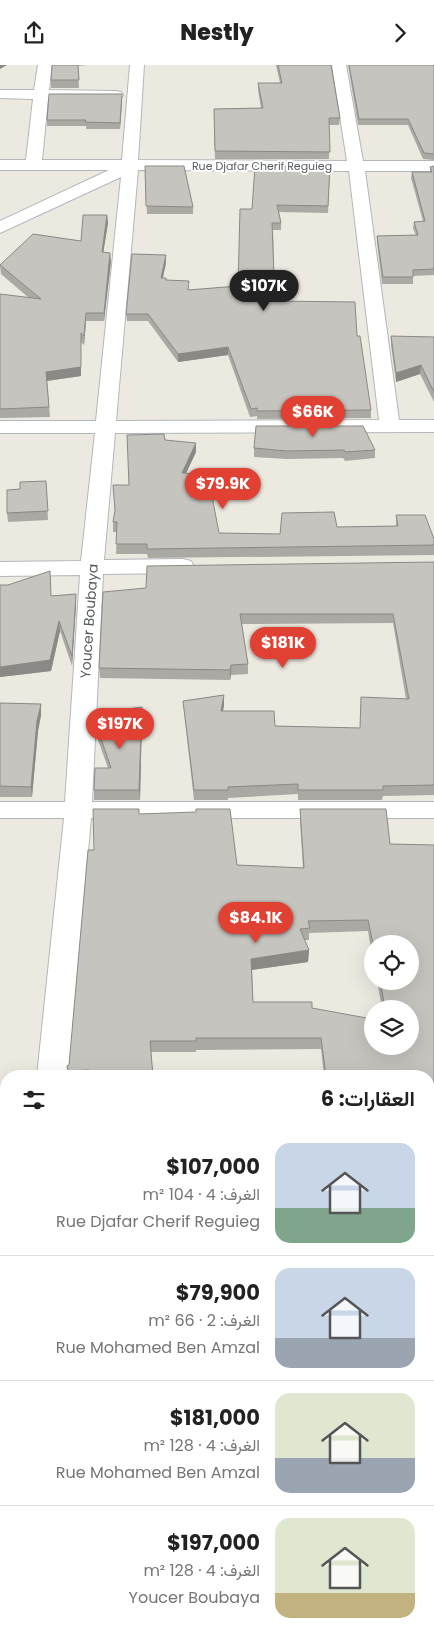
<!DOCTYPE html>
<html lang="ar">
<meta charset="utf-8">
<style>
body{margin:0;font-family:Poppins,Vazirmatn,sans-serif;background:#f2f2f2;color:#222;direction:rtl;height:100vh;display:flex;flex-direction:column;font-size:19px;white-space:nowrap}
*{box-sizing:border-box;margin:0}
p{font-size:16px;color:#767676}
.icon{flex:none;width:28px;height:28px;fill:none;stroke:currentColor;stroke-width:2;stroke-linecap:round;stroke-linejoin:round}
.map{position:relative;flex:1;overflow:hidden;direction:ltr}
.side{position:absolute;left:0px;top:1005px;width:435px;height:570px;display:flex;flex-direction:column;background:#fff;border-radius:20px 20px 0 0;box-shadow:0 5px 20px #0002;direction:rtl}
.side>*{flex:none}
.controls{position:absolute;left:364px;top:870px;display:grid;gap:10px}
.controls a{display:grid;place-items:center;width:55px;height:55px;border-radius:50%;background:#fff;box-shadow:0 5px 20px #0002;font-size:25px}
.price{position:absolute;translate:-50% -42px;padding:0 11px;border-radius:18px;background:#e04132;color:#fff;font-size:16px;line-height:32px;filter:drop-shadow(0 1px 2px #0008)}
.price::after{content:'';position:absolute;left:50%;top:30px;width:15px;height:11px;margin-left:-8px;background:inherit;clip-path:polygon(0 0,100% 0,50% 100%)}
.price.on{background:#222;color:#fff}
ul{padding:0;list-style:none}
li{display:flex;align-items:center;gap:15px;height:125px;padding:0 20px}
li+li{border-top:1px solid #e0e0e0}
li span{display:grid;place-items:center;flex:none;width:140px;height:100px;border-radius:15px;color:#555}
li>.icon{margin-inline-start:auto}
span .icon{width:60px;height:60px;fill:#fffc;stroke-width:1}
li b{font-size:21px}
h2{display:flex;justify-content:space-between;align-items:center;height:60px;padding:0 20px;font-size:21px}
header{display:flex;justify-content:space-between;align-items:center;height:65px;padding:0 20px;background:#fff;font-size:22px;font-weight:800}
.map>svg:first-child{display:block}
.lines{fill:none;stroke-linecap:round;stroke-linejoin:round}
.minor-casing{stroke:#b3b7bb;stroke-width:2}
.minor{fill:#fff;fill-rule:evenodd}
.wall{fill:#aaa9a3;fill-rule:evenodd}
.shaded-wall{fill:#8b8985}
.building{fill:#c6c4be;stroke:#8b8985;fill-rule:evenodd}
.labels{text-anchor:middle;stroke-width:4;stroke-linejoin:round;paint-order:stroke}
.far-street-label{font-size:11px;fill:#595d61;stroke:#fff}
.street-label{font-size:14px;fill:#595d61;stroke:#fff}
</style>
<header><svg class="icon" aria-label="forward" viewBox="0 0 24 24"><path d="M9 5l7 7-7 7"/></svg>Nestly<svg class="icon" aria-label="share" viewBox="0 0 24 24"><path d="M12 15V3M7 8l5-5 5 5M5 13v7h14v-7"/></svg></header>
<div class="map">
<svg width="434" height="1575" viewBox="0 0 434 1575">
<rect width="100%" height="100%" fill="#ece9e1"/>
<g class="lines">
<g class="minor-casing">
<path id="minor" d="M38,0h14l-3,25 67,1 5,1 2,3 -2,3 -5,1h-68l-6,61h80l8,-95h14l-6,95 209,1 -15,-96h14l17,96h71v10h-69l34,249h35v12l-319,1 -11,127 79,-1 8,2 3,5 -3,5 -8,2 -80,1 -11,228h342v16h-343l-23,258h-31l27,-258h-64v-16h65l15,-227 -80,1v-14l81,-1 14,-128h-95v-12h96l25,-244 -121,56v-12l109,-51h-109v-10h26l7,-61 -33,-1v-8h34zM138,105l211,1 30,249 -263,1z
M6,1508v61h17l-1,6h-22v-64z"/>
</g>
<use href="#minor" class="minor"/>
</g>
<path class="wall" d="M52,0h35l-9,1 1,22h-28v-8z
M276,0h2l62,53 -1,7h-10v34h-114l-1,-50 47,-1 -3,-18v-7h22z
M348,0h86v95l-11,-1 -15,-34h-50z
M122,36l-2,28h-34v-3h-39v-6z
M145,101l48,41v7h-46z
M330,101l-2,47 -49,-1 2,11v7h-8l2,71 82,35 14,74v8l-114,1v-3l-7,1 -22,-62 -50,7 -30,-41h-21l-1,-7 40,-51 -3,15 26,12 49,-4 14,-77z
M434,101v109l-21,1v8h-31l-5,-42v-6l39,-1 -3,-7 1,-6 9,-1 -12,-43 1,-6h18v-5z
M107,150l1,8 -5,29 8,9 -7,60h-18l-2,24 -3,-3v34l-34,5 3,36 -50,1v-124l29,4 -28,-24 -1,-9 81,-24z
M391,271l43,1v65l-14,-28 -24,8 -5,-37z
M165,375l31,12 -10,21 33,60 61,1 57,-7 59,-1v-11l38,24v16l-286,3 -1,-4h-31l1,-22h-4v-10l2,-10 -2,-27h16z
M254,383l121,2v8l-30,3 -2,-3 -56,1 -33,-2z
M46,416l2,39 -40,2 -1,-9 13,-24z
M434,497v233l-51,1 -1,4h-84v-6l-70,4v2h-34l-10,-89 -1,-10 41,-6v10l-1,6 52,15 85,2 46,-29 -13,-76 -151,1 6,40v10l-17,1 -1,5 -130,-2 -1,-10 47,-80z
M0,520l51,11 25,-2v10l-4,62 -12,-35 -9,40 -51,6z
M0,638l41,1v11l-3,16 -6,66h-32z
M142,652l-2,83h-46v-10l14,-22 -11,-31v-10z
M300,744l90,35 44,1v336h-5v-105h-105l-3,-27 -125,1v2h-45l2,24h-85l-1,-10 2,-1 25,-215 45,-36 98,51 66,3 -3,-48zM368,866l4,25v-12h38v37h-33l5,27 -10,38 -60,-38 -59,-6 -1,-32 56,-8 1,-12 -5,-10h5v-7z
M429,1147l4,19h1v120h-5z
M429,1311h5v84h-5z
M429,1453h5v85h-5z"/>
<path class="shaded-wall" d="M0,0h7l-7,4z
M122,29v7l-2,28v-6z
M107,150l1,8 -6,38v-9z
M110,188l1,8 -7,60v-8z
M166,190v8l-5,22v-7z
M86,248v8l-2,24v-9z
M81,268v43l-35,5v-9z
M228,282v8l-50,7v-8z
M421,300l-1,9 -24,8v-9z
M196,378v9l-14,30v-9z
M76,529v10l-4,62v-10z
M59,556l1,10 -9,40 -51,6v-10z
M231,600v10l-1,5v-10z
M224,630v10l-3,16v-10z
M41,639v11l-3,16 -6,66 -1,-10 6,-66z
M142,642v10l-2,83 -1,-10z
M309,885l-1,12 -57,8v-11z"/>
<path class="building" d="M52,0h26l1,15h-28z
M278,0h53l9,53h-11l1,34 -115,-1 -1,-42 49,-1 -5,-25h24z
M349,0h85v89l-10,-1 -16,-34h-49z
M49,29h73l-2,29 -35,-1 1,-2h-39z
M145,101h39l9,41 -47,-1z
M255,101h75l-2,40 -51,-1 4,18h-9l3,78 80,1 2,34h3l11,74 -114,1v-3l-6,1 -23,-62 -50,7 -30,-40h-22l6,-60 34,1 -5,23h5v2l23,1 -1,9 50,-4 2,-77h12z
M434,101v103l-21,1v7h-30l-6,-41 41,-1 -4,-13 11,-1 -13,-49h20l-2,-5z
M83,150h24l-5,37 8,1 -6,60h-18l-2,23 -3,-3v34l-35,5 3,35 -49,2v-115l41,5 -41,-34 33,-31 48,7z
M391,271l43,1v55l-13,-27 -25,8z
M256,361h107l12,24 -30,2 -1,-2 -57,1 -33,-3z
M164,369l1,6 31,3 -14,30 26,2 11,58 61,1 2,-21 52,-1 3,15 61,-1 -2,-11h29l9,24v6l-287,4v-5h-31l1,-22h-4l2,-12 -2,-25h16l-2,-50z
M46,416l2,30 -41,2v-23l13,-1v-7z
M434,497v223l-51,1v4h-85v-6l-70,3v3h-34l-11,-89 41,-6 -3,16h53l1,15 85,2 1,-31 48,2 -16,-85h-153l8,50 -17,1 -1,5 -131,-2 4,-76 43,-4 1,-22z
M50,506l1,25 25,-2 -4,62 -13,-35 -9,39 -50,7v-82h8z
M0,638l41,1 -4,17 -6,66 -31,-1z
M142,642l-3,83h-45l1,-22h16l-14,-41v-14z
M93,744h46v5l57,-2v-3h34l7,56 67,3 -4,-59h86l4,35 44,1v324h-5v-93h-103l-5,-38h-125v3h-46l3,35h-64v-6l-21,1 -1,-5 2,-1 19,-215h6zM368,855l5,24h37v37h-30l5,27 -7,1h32v37h-38v-27l-60,-11v-6h-59l-2,-43 58,-9 -9,-21 10,-1 -2,-7z
M429,1147l4,19h1v108h-5z
M429,1311h5v71h-5z
M429,1453h5v71h-5z"/>
<g class="labels">
<g class="far-street-label">
<text x="262" y="105">Rue Djafar Cherif Reguieg</text>
</g>
<g class="street-label">
<text transform="translate(89 556) rotate(-86)" y="5">Youcer Boubaya</text>
</g>
</g>
</svg>
<div class="controls">
<a><svg class="icon" aria-label="locate" viewBox="0 0 24 24"><circle cx="12" cy="12" r="6"/><path d="M12 2v4M12 18v4M2 12h4M18 12h4"/></svg></a>
<a><svg class="icon" aria-label="layers" viewBox="0 0 24 24"><path d="M12 4l9 5-9 5-9-5zM3 14l9 5 9-5"/></svg></a>
</div>
<b class="price on" style="left:264px;top:247px">$107K</b>
<b class="price" style="left:313px;top:373px">$66K</b>
<b class="price" style="left:223px;top:445px">$79.9K</b>
<b class="price" style="left:283px;top:604px">$181K</b>
<b class="price" style="left:120px;top:685px">$197K</b>
<b class="price" style="left:256px;top:879px">$84.1K</b>
<section class="side">
<h2>العقارات: 6<svg class="icon" aria-label="filters" viewBox="0 0 24 24"><path d="M4 7h16M4 17h16"/><circle cx="9" cy="7" r="2"/><circle cx="15" cy="17" r="2"/></svg></h2>
<ul>
<li><span style="background:linear-gradient(#c9d6e8 65%,#7fa58c 0)"><svg class="icon" aria-label="home" viewBox="0 0 24 24"><path d="M3 11l9-7 9 7M6 9v11h12V9"/></svg></span><div><b>$107,000</b><p>الغرف: 4 · 104 m²</p><p>Rue Djafar Cherif Reguieg</p></div></li>
<li><span style="background:linear-gradient(#c9d6e8 70%,#9aa5b1 0)"><svg class="icon" aria-label="home" viewBox="0 0 24 24"><path d="M3 11l9-7 9 7M6 9v11h12V9"/></svg></span><div><b>$79,900</b><p>الغرف: 2 · 66 m²</p><p>Rue Mohamed Ben Amzal</p></div></li>
<li><span style="background:linear-gradient(#dfe7d0 65%,#9aa5b1 0)"><svg class="icon" aria-label="home" viewBox="0 0 24 24"><path d="M3 11l9-7 9 7M6 9v11h12V9"/></svg></span><div><b>$181,000</b><p>الغرف: 4 · 128 m²</p><p>Rue Mohamed Ben Amzal</p></div></li>
<li><span style="background:linear-gradient(#dfe7d0 75%,#c2b280 0)"><svg class="icon" aria-label="home" viewBox="0 0 24 24"><path d="M3 11l9-7 9 7M6 9v11h12V9"/></svg></span><div><b>$197,000</b><p>الغرف: 4 · 128 m²</p><p>Youcer Boubaya</p></div></li>
</ul>
</section>
</div>
